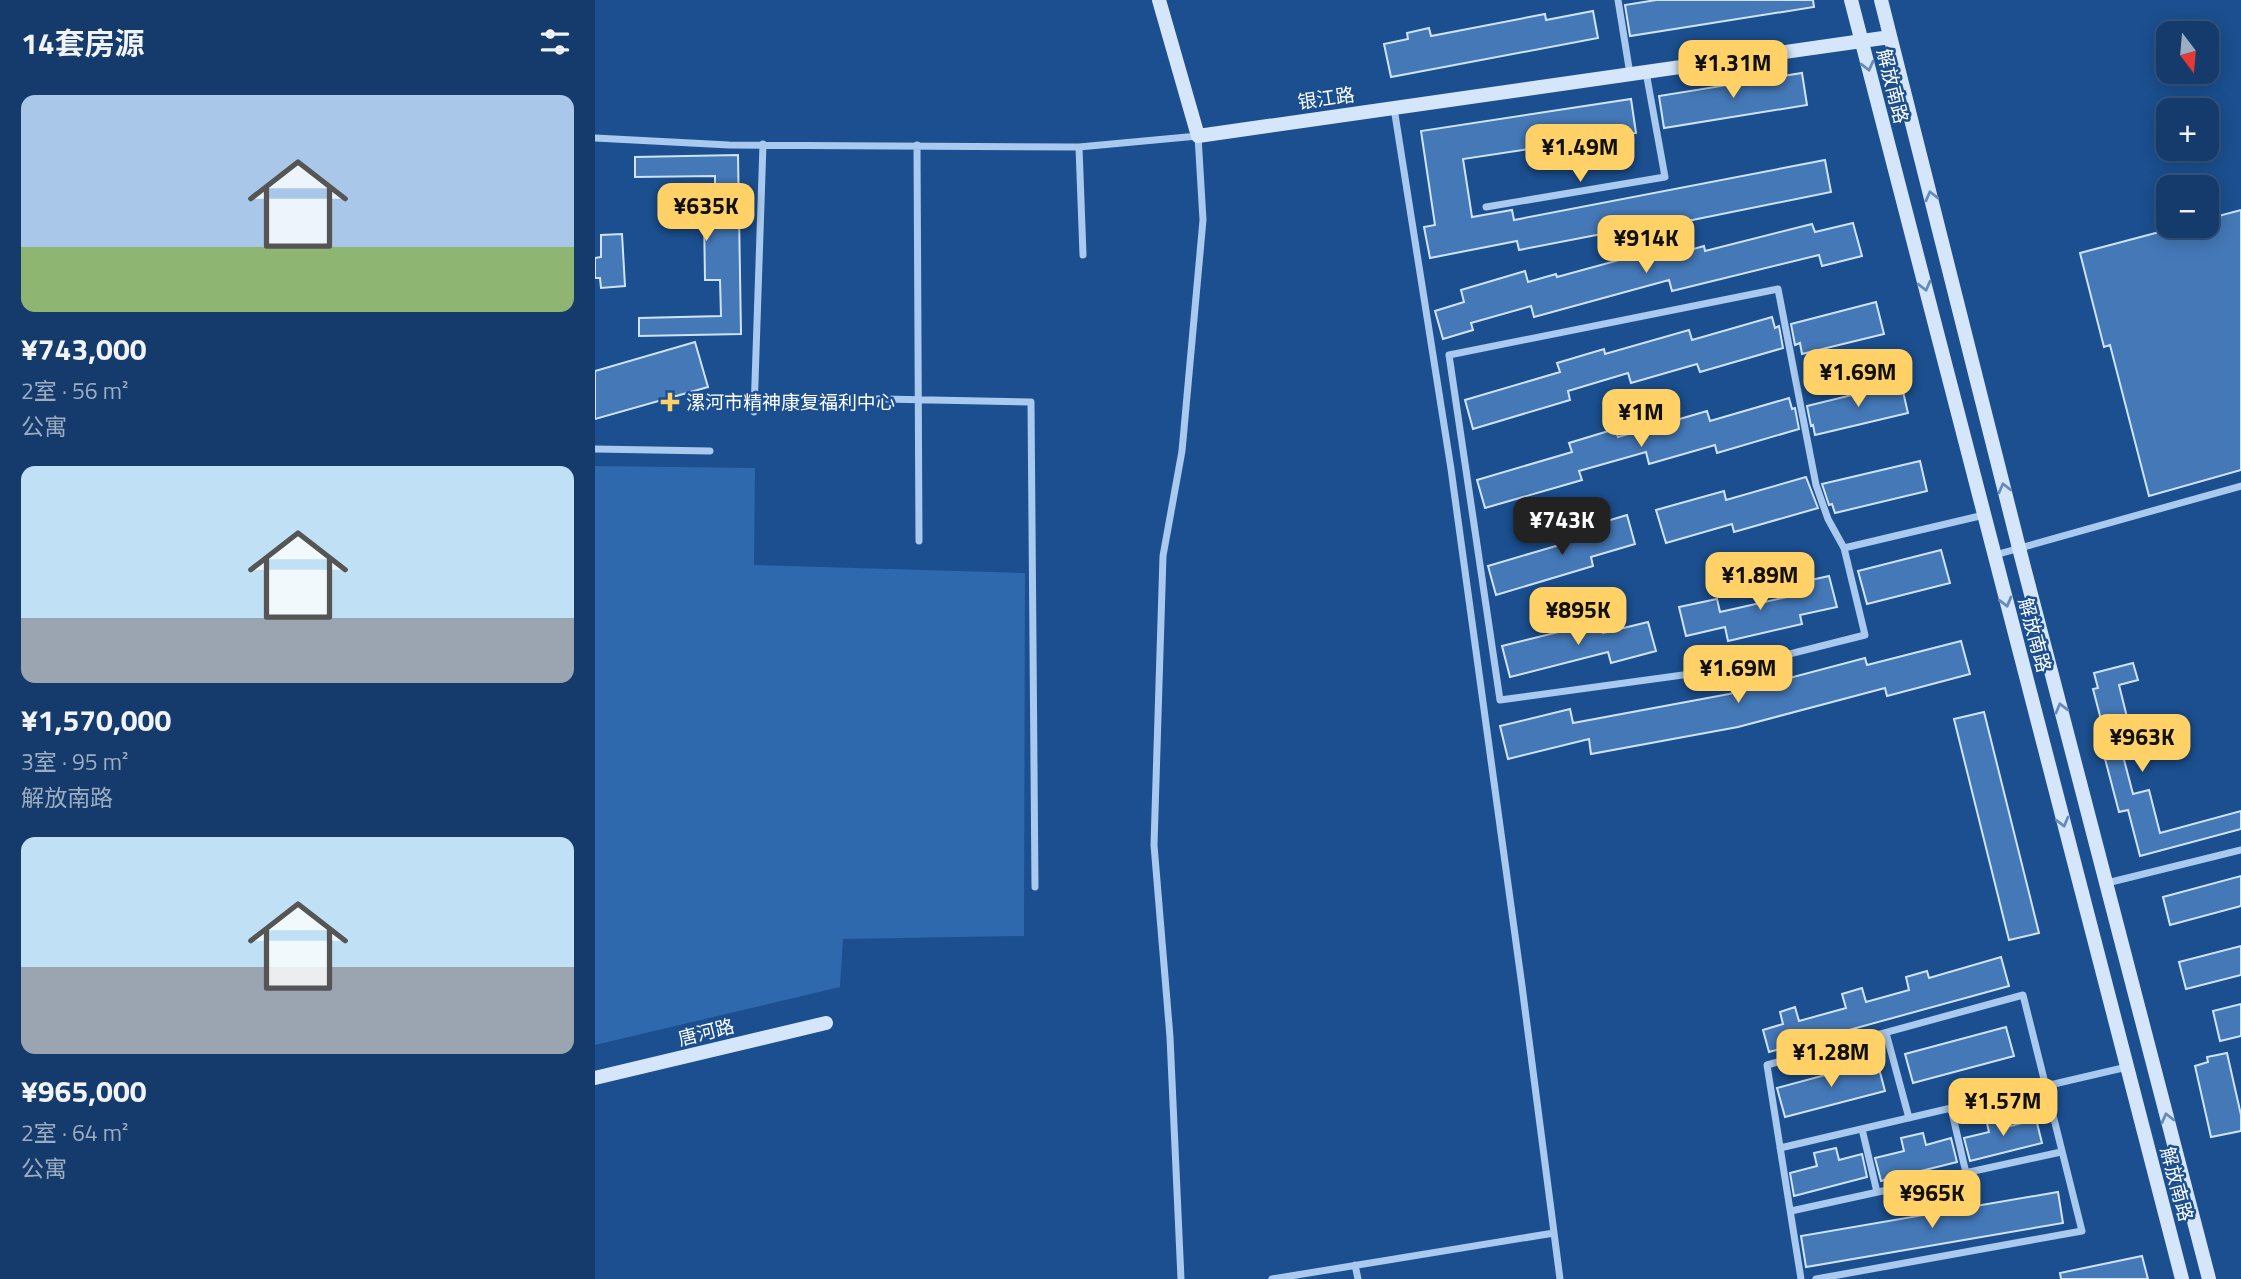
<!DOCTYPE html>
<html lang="zh">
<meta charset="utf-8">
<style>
body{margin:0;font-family:"Titillium Web","Noto Sans SC",sans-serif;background:#214673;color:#f1f3f6;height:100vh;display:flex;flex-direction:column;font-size:26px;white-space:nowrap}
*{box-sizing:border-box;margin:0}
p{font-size:23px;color:#9dadc1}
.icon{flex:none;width:38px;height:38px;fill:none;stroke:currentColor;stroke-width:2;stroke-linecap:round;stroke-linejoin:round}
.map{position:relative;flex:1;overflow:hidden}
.details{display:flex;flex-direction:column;background:#143b6b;width:595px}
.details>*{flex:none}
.needle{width:46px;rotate:164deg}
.buttons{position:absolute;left:1561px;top:21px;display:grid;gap:14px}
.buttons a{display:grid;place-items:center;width:63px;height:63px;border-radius:14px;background:#143b6b;box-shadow:0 4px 18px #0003,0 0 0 2px #33557e;font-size:35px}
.price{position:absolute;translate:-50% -60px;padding:0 16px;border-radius:14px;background:#ffd166;color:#111;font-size:23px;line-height:46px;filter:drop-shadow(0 2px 4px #0008)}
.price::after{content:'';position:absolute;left:50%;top:42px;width:21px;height:16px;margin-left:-10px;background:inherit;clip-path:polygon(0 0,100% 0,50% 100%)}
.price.selected{background:#222;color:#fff}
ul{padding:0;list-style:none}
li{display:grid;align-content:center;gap:14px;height:371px;padding:0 21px}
li span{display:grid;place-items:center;height:217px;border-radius:14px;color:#555}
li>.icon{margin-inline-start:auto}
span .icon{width:126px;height:126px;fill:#fffc;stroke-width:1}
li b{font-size:30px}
h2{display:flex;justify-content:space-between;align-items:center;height:84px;padding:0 21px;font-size:30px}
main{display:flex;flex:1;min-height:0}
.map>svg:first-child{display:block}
.green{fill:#2e69ad}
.building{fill:#4478b7;stroke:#cfe3fa;stroke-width:2}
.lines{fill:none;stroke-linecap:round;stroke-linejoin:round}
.street{stroke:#a9c9ee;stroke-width:7}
.secondary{stroke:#d6e6fa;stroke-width:14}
.oneway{stroke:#668bba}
.poi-dot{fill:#ffd166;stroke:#1b4f8f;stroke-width:2.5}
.labels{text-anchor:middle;stroke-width:5;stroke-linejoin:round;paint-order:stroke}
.street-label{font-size:19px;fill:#fff;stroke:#1b4f8f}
.poi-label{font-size:19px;fill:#fff;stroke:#1b4f8f;text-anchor:start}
</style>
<main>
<section class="details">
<h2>14套房源<svg class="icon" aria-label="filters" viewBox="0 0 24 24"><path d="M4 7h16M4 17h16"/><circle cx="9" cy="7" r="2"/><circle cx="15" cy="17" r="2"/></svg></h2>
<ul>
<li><span style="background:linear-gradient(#a9c7e8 70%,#8fb573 0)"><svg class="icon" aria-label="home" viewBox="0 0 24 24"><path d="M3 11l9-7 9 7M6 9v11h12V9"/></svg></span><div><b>¥743,000</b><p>2室 · 56 m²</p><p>公寓</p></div></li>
<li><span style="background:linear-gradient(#bfe0f5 70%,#9aa5b1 0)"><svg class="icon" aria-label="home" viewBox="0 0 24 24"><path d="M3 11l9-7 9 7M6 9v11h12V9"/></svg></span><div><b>¥1,570,000</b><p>3室 · 95 m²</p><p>解放南路</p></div></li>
<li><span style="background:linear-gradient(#bfe0f5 60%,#9aa5b1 0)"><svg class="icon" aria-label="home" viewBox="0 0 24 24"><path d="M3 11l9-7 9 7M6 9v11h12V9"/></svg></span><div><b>¥965,000</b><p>2室 · 64 m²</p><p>公寓</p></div></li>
</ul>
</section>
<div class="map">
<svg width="1646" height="1279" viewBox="0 0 1646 1279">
<rect width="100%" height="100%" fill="#1b4f8f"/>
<path class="green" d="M0,466l160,2 -1,97 271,8 -1,363 -181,3 -3,48 -245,58z"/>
<path class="building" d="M1061,0h157l1,7 -184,29 -5,-31z
M998,11l5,27 -207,39 -7,-33 24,-5 -1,-6 22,-5 2,8 114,-22 1,6z
M1207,73l5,32 -143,23 -5,-32z
M1036,99l5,34 -173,26 9,58 40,-7 2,10 311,-60 6,32 -193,39v-4l-119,23 -2,-9 -87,17 -6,-31 11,-2 -14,-94z
M143,155l3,179 -102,2v-18l82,-2 -1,-36h-15l-1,-63h11v-41l-80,1v-20z
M1646,210v260l-92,26 -39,-151 -6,2 -24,-94 102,-27h25v-7z
M1258,223l9,33 -40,10 -3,-11 -147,36 -3,-11 -135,37 -3,-11 -60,17 2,7 -30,9 -8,-28 29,-9 -3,-12 64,-19 3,11 28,-8 1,3 106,-29 2,9 39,-11 1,5 107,-27 3,8z
M27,234l3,52 -24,2 -1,-10h-5v-20l6,-1v-22z
M1281,302l8,32 -82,20 -2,-11 -5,2 -4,-21z
M1177,317l3,11 4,-2 4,22 -83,24 -3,-8 -66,19 -3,-10 -60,18 2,9 -97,29 -8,-29 95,-28 -3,-9 47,-14 1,5 84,-24 3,10z
M100,342l13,45 -113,32v-48z
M1306,383l7,30 -93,22 -2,-10 -2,1 -4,-20z
M1194,398l3,11 3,-1 4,21 -82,24 -2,-8 -66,19 -3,-12 -67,19 3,9 -97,28 -8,-28 95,-28 -3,-9 46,-14 3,8 89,-26 3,10z
M1325,461l7,30 -92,22 -3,-9 -3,1 -7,-21z
M1211,477l12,31 -84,24 -2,-8 -66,19 -10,-33 68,-19 2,9z
M1032,515l8,29 -44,13 2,9 -97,29 -8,-29 95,-28 -3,-9z
M1346,550l9,33 -83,21 -9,-33z
M1234,576l8,31 -37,8 2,9 -74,17 -3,-14 -39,9 -7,-29 38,-8 3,13 76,-17 -3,-11z
M1004,622l4,11 45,-11 8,29 -45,12 -3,-11 -98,25 -8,-31z
M1366,641l9,33 -83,22 -2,-8 -147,39 -147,27 -2,-15 -81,20 -8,-33 70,-17 3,14 156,-29 136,-36 2,7z
M1538,663l5,17 -19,5 11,44 -13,4 16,61 16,-4 11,43 81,-22v18l-101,27 -12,-46 -9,2 -20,-76 6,-1 -12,-46 5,-1 -4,-15z
M1389,712l55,221 -30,7 -55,-221z
M1646,876v30l-71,19 -7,-28z
M1646,946v29l-55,14 -7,-27z
M1406,957l8,29 -240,66 -6,-22 20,-6 -3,-12 15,-5 4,14 47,-13 -4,-14 20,-6 4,14 43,-12 -3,-13 21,-6 2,7z
M1646,1004v32l-21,5 -7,-30z
M1411,1027l8,29 -101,27 -8,-29z
M1632,1053l14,62v16l-30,6 -16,-71 13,-4 -1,-5z
M1282,1061l8,30 -100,26 -8,-29z
M1413,1114l3,12 25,-7 6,24 -72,18 -6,-23 25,-6 -3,-13z
M1328,1133l3,12 25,-7 6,24 -76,19 -6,-23 29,-7 -3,-13z
M1241,1148l3,12 23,-6 5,23 -73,19 -4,-23 27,-7 -3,-13z
M1463,1192l5,31 -257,44 -5,-31z
M1547,1256l6,23h-87l-1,-6z"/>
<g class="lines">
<path class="street" d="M1023,0l12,74
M799,108l57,361 71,517 38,293
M0,138l134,7 350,2 119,-11 5,84 -21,231 -19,105 -9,289 16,192 11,242
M322,145l2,396
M484,147l4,108
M891,207l179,-30 -19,-105
M190,397l246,5 4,485
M159,412l9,-268
M0,449l115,2
M1249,548l21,87 -131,33 -234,32 -51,-345 329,-66 38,196 12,34 16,29 140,-33
M1400,555l246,-69
M1512,883l134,-33
M1291,1033l23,85
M1356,1108l15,65
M1267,1129l15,63
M1185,1148l347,-81
M1196,1211l270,-59
M760,1265l3,14
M677,1279l282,-46
M1206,1279l-34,-214 256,-70 59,236 -266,48"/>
<path class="secondary" d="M564,0l39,136 692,-99
M1256,0l331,1279
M1286,0l138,548 190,731
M0,1078l231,-55"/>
</g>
<defs><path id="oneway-chevron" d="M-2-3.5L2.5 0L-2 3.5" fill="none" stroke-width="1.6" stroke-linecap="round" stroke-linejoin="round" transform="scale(1.75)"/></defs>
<g class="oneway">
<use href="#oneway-chevron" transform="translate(1273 66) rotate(76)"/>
<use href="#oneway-chevron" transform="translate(1336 196) rotate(-104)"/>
<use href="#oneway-chevron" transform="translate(1330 286) rotate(76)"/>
<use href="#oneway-chevron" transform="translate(1409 488) rotate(-104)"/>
<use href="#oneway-chevron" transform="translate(1411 602) rotate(75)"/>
<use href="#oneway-chevron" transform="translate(1466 708) rotate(-105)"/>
<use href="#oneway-chevron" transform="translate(1468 822) rotate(75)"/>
<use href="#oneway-chevron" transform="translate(1572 1118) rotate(-104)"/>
</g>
<path class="poi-dot" d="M71.5 391.5h7v7h7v7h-7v7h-7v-7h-7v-7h7z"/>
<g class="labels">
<g class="street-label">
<text transform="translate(1298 86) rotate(76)" y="7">解放南路</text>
<text transform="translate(731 98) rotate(-8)" y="7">银江路</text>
<text transform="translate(1440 635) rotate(75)" y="7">解放南路</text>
<text transform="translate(111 1032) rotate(-14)" y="7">唐河路</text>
<text transform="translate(1582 1184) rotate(75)" y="7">解放南路</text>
</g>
<g class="poi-label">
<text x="91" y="409">漯河市精神康复福利中心</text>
</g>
</g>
</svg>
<div class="buttons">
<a><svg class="needle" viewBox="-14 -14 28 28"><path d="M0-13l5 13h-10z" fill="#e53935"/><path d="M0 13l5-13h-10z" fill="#9dadc1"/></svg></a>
<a>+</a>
<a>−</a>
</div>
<b class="price" style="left:1138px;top:100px">¥1.31M</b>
<b class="price" style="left:985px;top:184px">¥1.49M</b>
<b class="price" style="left:111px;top:243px">¥635K</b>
<b class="price" style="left:1051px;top:275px">¥914K</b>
<b class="price" style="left:1263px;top:409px">¥1.69M</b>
<b class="price" style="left:1046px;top:449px">¥1M</b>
<b class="price selected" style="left:967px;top:557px">¥743K</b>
<b class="price" style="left:1165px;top:612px">¥1.89M</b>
<b class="price" style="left:983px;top:647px">¥895K</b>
<b class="price" style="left:1143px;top:705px">¥1.69M</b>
<b class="price" style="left:1547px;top:774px">¥963K</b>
<b class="price" style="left:1236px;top:1089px">¥1.28M</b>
<b class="price" style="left:1408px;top:1138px">¥1.57M</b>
<b class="price" style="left:1337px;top:1230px">¥965K</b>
</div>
</main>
